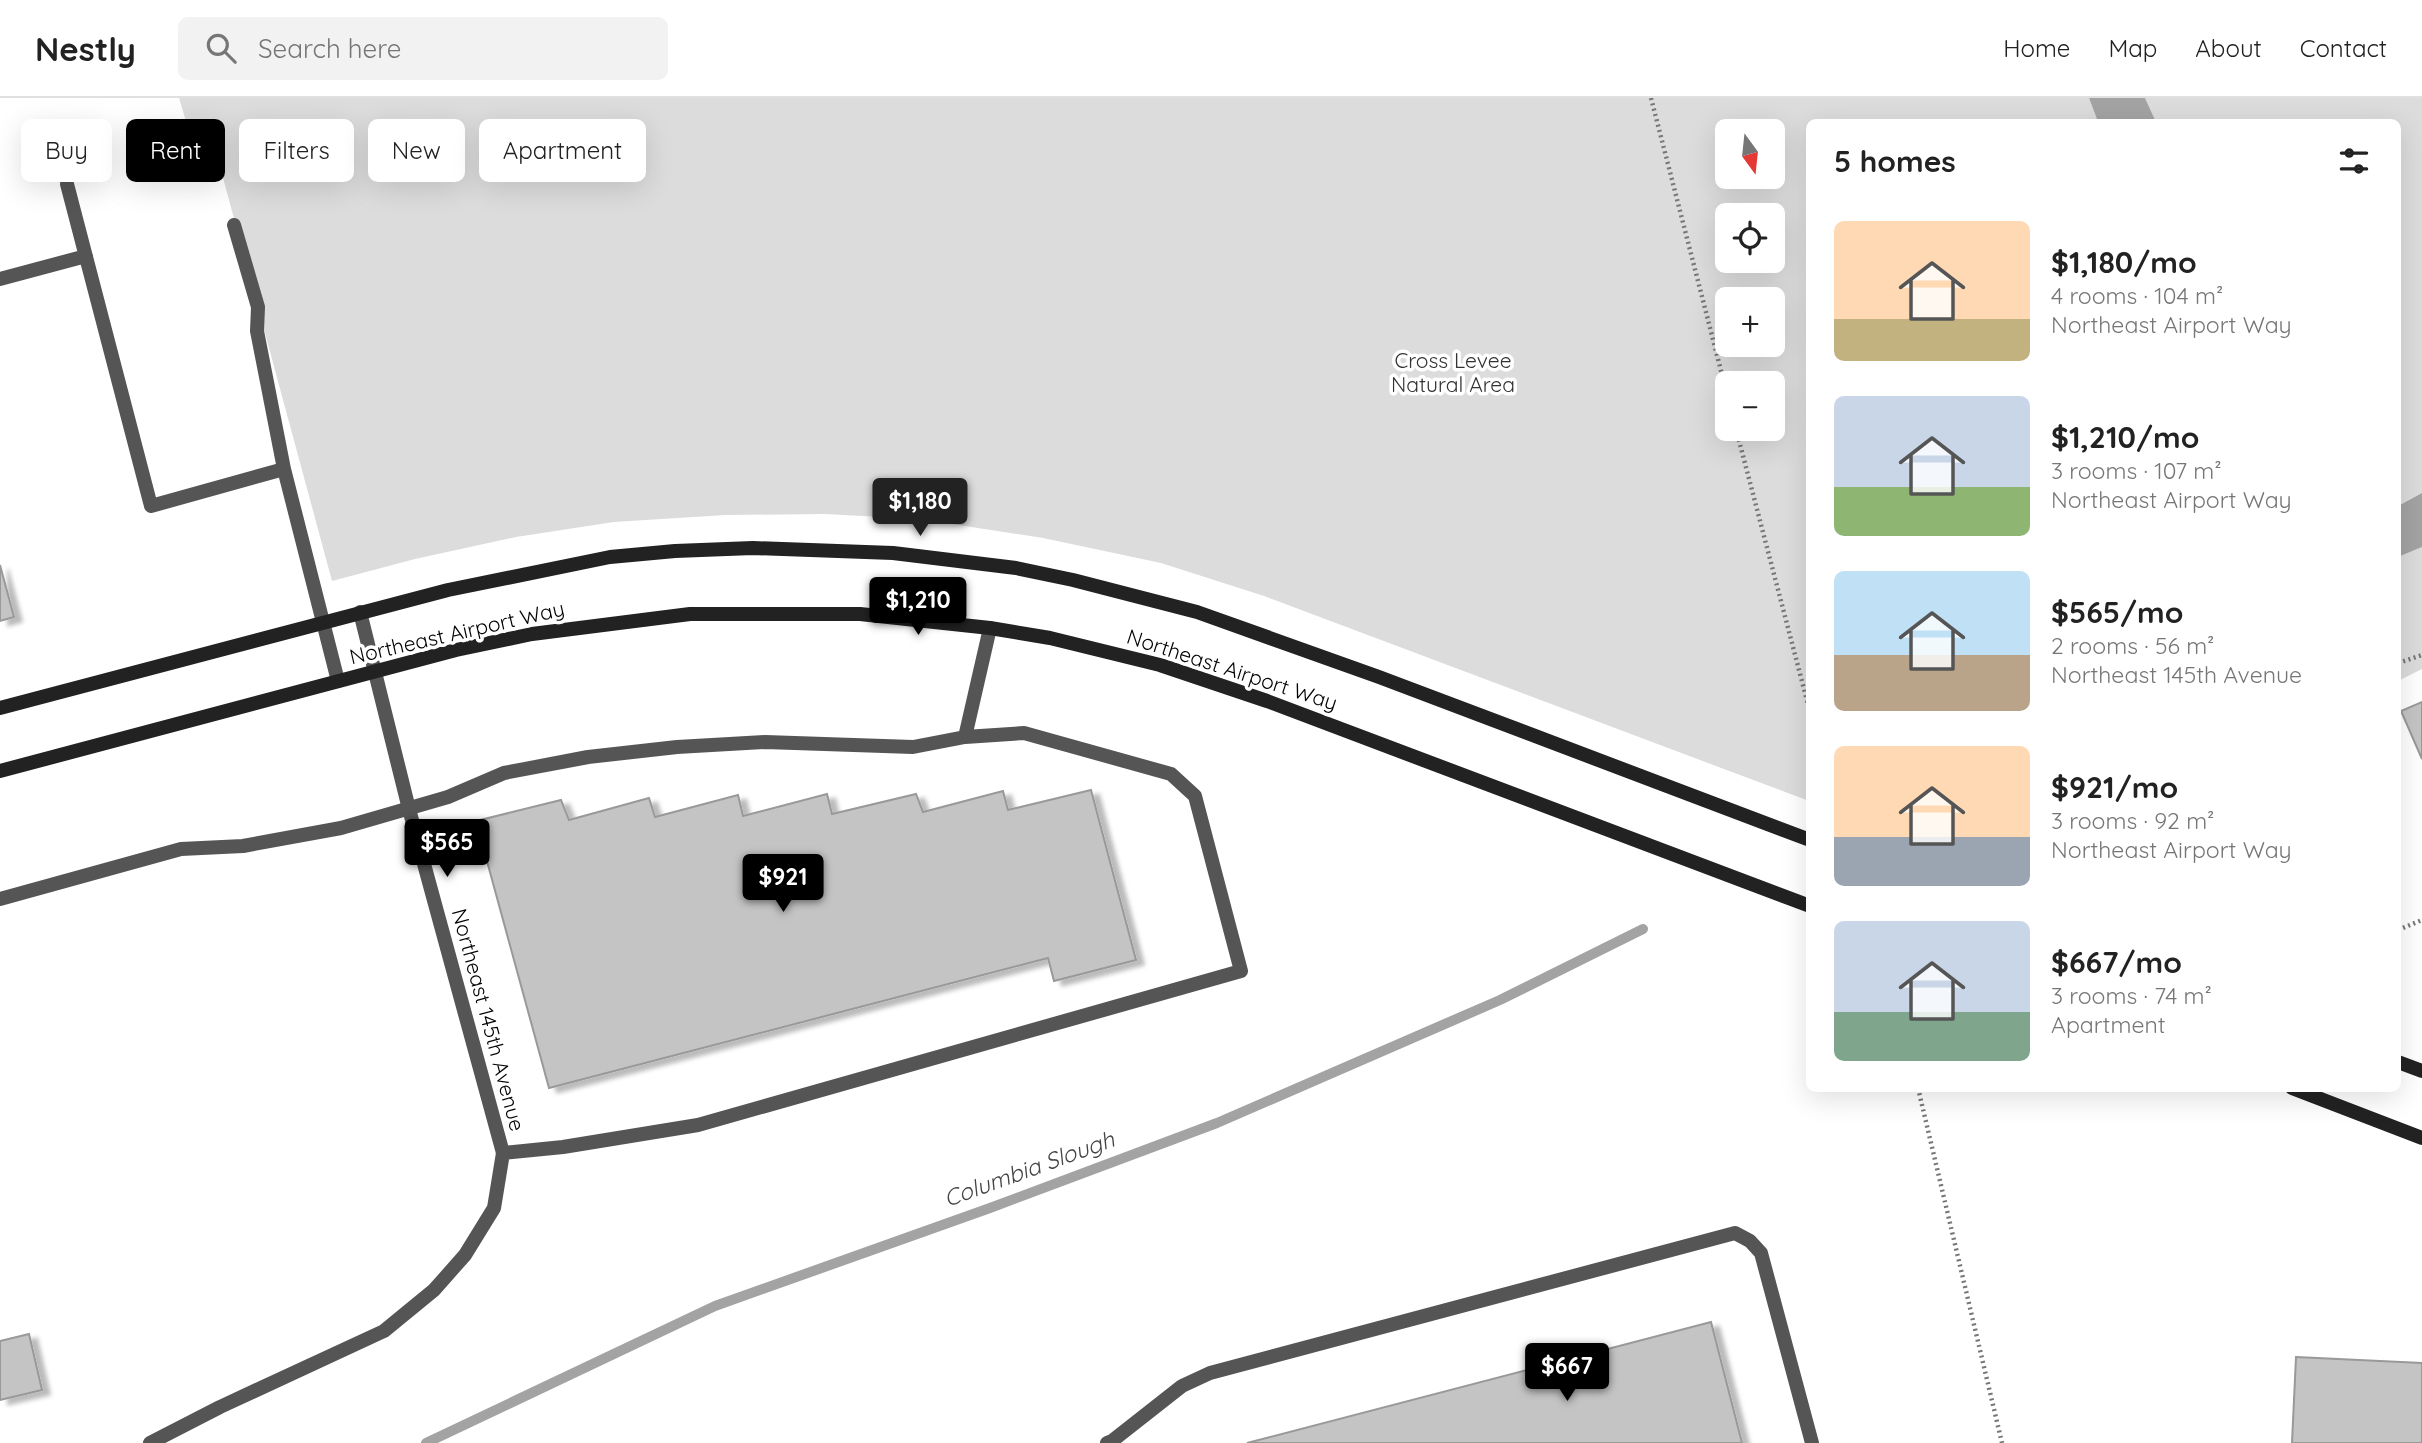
<!DOCTYPE html>
<meta charset="utf-8">
<style>
body{margin:0;font-family:Quicksand,sans-serif;background:#f2f2f2;color:#222;height:100vh;display:flex;flex-direction:column;font-size:26px;white-space:nowrap}
*{box-sizing:border-box;margin:0}
p{font-size:23px;color:#767676}
.icon{flex:none;width:38px;height:38px;fill:none;stroke:currentColor;stroke-width:2;stroke-linecap:round;stroke-linejoin:round}
.map{position:relative;flex:1;overflow:hidden}
.sheet{position:absolute;left:1806px;top:21px;width:595px;height:973px;display:flex;flex-direction:column;background:#fff;border-radius:10px;box-shadow:0 7px 28px #0002}
.sheet>*{flex:none}
.top-card{position:absolute;left:21px;top:21px;width:665px;height:63px;display:flex;gap:14px}
.needle{width:46px;rotate:165deg}
.fabs{position:absolute;left:1715px;top:21px;display:grid;gap:14px}
.fabs a{display:grid;place-items:center;width:70px;height:70px;border-radius:10px;background:#fff;box-shadow:0 7px 28px #0002;font-size:35px}
.price{position:absolute;translate:-50% -60px;padding:0 16px;border-radius:7px;background:#000;color:#fff;font-size:23px;line-height:46px;filter:drop-shadow(0 2px 4px #0008)}
.price::after{content:'';position:absolute;left:50%;top:42px;width:21px;height:16px;margin-left:-10px;background:inherit;clip-path:polygon(0 0,100% 0,50% 100%)}
.price.current{background:#222;color:#fff}
ul{padding:0;list-style:none}
li{display:flex;align-items:center;gap:21px;height:175px;padding:0 28px}
li span{display:grid;place-items:center;flex:none;width:196px;height:140px;border-radius:10px;color:#555}
li>.icon{margin-inline-start:auto}
span .icon{width:84px;height:84px;fill:#fffc;stroke-width:1}
li b{font-size:30px}
h2{display:flex;justify-content:space-between;align-items:center;height:84px;padding:0 28px;font-size:30px}
.pill{padding:0 24px;border-radius:10px;background:#fff;box-shadow:0 7px 28px #0002;font-size:24px;line-height:63px}
.pill.current{background:#000;color:#fff}
header{display:flex;align-items:center;gap:42px;box-sizing:border-box;height:98px;padding:0 35px;background:#fff;border-bottom:2px solid #e0e0e0}
header strong{font-size:33px}
nav{display:flex;gap:38px;margin-inline-start:auto;font-size:24px}
.search{width:490px;height:63px;background:#f2f2f2;display:flex;align-items:center;gap:18px;box-sizing:border-box;padding:0 24px;border-radius:10px;color:#767676;font-size:26px}
.map>svg:first-child{display:block}
.green{fill:#dcdcdc;fill-rule:evenodd}
.water{fill:#a3a3a3}
.lines{fill:none;stroke-linecap:round;stroke-linejoin:round}
.stream{stroke:#a3a3a3;stroke-width:10}
.building{fill:#c4c4c4;stroke:#999;stroke-width:2;filter:url(#shadow)}
.path{stroke:#777;stroke-width:4.5;stroke-dasharray:2 3.5;stroke-linecap:butt}
.service{stroke:#555;stroke-width:14}
.minor{stroke:#555;stroke-width:14}
.secondary{stroke:#222;stroke-width:14}
.labels{text-anchor:middle;stroke-width:7;stroke-linejoin:round;paint-order:stroke}
.park-label{font-size:21px;fill:#333;stroke:#fff}
.street-label{font-size:21px;fill:#000;stroke:#fff}
.water-label{font-size:23px;font-style:italic;fill:#444;stroke:#fff}
</style>
<header>
<strong>Nestly</strong>
<div class="search"><svg class="icon" aria-label="search" viewBox="0 0 24 24"><circle cx="10" cy="10" r="6"/><path d="M15 15l6 6"/></svg>Search here</div>
<nav><a>Home</a><a>Map</a><a>About</a><a>Contact</a></nav>
</header>
<div class="map">
<svg width="2422" height="1345" viewBox="0 0 2422 1345">
<defs>
<filter id="shadow"><feDropShadow dx="8" dy="4.5" stdDeviation="2" flood-color="#0004"/></filter>
</defs>
<rect width="100%" height="100%" fill="#fff"/>
<path class="green" d="M179,0h1910l9,24h-288l-1,679 -545,-205 -103,-33 -118,-25 -123,-19 -95,-5 -99,1 -112,7 -98,15 -101,22 -83,22 -113,-418 -19,5zM1727,33h46v46h-46zM1727,117h46v46h-46zM1727,201h46v46h-46zM1727,285h46v46h-46z
M2145,0h277v395l-24,13v-384h-242z
M2422,449v122l-24,12v-124z"/>
<path class="water" d="M2089,0h56l11,24h-58z
M2422,395v54l-24,10v-51z"/>
<g class="lines">
<path class="stream" d="M426,1345l289,-137 275,-98 227,-85 283,-123 143,-71"/>
</g>
<path class="building" d="M0,467l14,52 -14,4z
M2422,604v57l-21,-48z
M1091,692l45,170 -82,21 -6,-23 -499,130 -73,-267 85,-21 8,20 80,-22 6,19 83,-22 5,21 84,-22 5,20 84,-20 7,18 80,-21 5,19z
M1711,1224l31,121h-495z
M29,1236l13,56 -42,10v-59z
M2296,1259l126,6v80h-130z"/>
<g class="lines">
<path class="path" d="M1651,0l76,296
M1736,331l74,283
M2398,565l24,-8
M2398,832l24,-10
M1918,990l84,355"/>
<path class="service" d="M67,86l84,322 133,-37 54,212
M234,127l24,82 -1,24 27,138
M0,181l86,-23
M965,639l25,-109
M0,801l181,-50 62,-3 98,-18 107,-31 56,-24 84,-16 89,-10 88,-5 148,5 52,-10 59,-4 147,41 24,22 46,175 -543,154 -135,22 -60,6 -9,55 -29,47 -31,35 -50,41 -164,76 -70,36
M1107,1345l5,-2 70,-55 28,-13 525,-140 15,8 11,12 51,190"/>
<path class="minor" d="M360,514l49,197 94,344"/>
<path class="secondary" d="M0,610l448,-118 162,-33 65,-6 78,-3 140,5 123,15 57,12 124,32 182,65 431,163
M0,673l456,-121 76,-16 158,-20h170l130,14 60,10 110,27 107,36 543,205
M2398,964l24,9
M2292,990l130,50"/>
</g>
<g class="labels">
<g class="park-label">
<text x="1453" y="270">Cross Levee<tspan x="1453" dy="24">Natural Area</tspan></text>
</g>
<g class="street-label">
<text transform="translate(457 535) rotate(-13)" y="7">Northeast Airport Way</text>
<text transform="translate(1232 572) rotate(18)" y="7">Northeast Airport Way</text>
<text transform="translate(488 922) rotate(75)" y="7">Northeast 145th Avenue</text>
</g>
<g class="water-label">
<text transform="translate(1029 1071) rotate(-20)" y="8">Columbia Slough</text>
</g>
</g>
</svg>
<div class="fabs">
<a><svg class="needle" viewBox="-14 -14 28 28"><path d="M0-13l5 13h-10z" fill="#e53935"/><path d="M0 13l5-13h-10z" fill="#767676"/></svg></a>
<a><svg class="icon" aria-label="locate" viewBox="0 0 24 24"><circle cx="12" cy="12" r="6"/><path d="M12 2v4M12 18v4M2 12h4M18 12h4"/></svg></a>
<a>+</a>
<a>−</a>
</div>
<b class="price current" style="left:920px;top:440px">$1,180</b>
<b class="price" style="left:918px;top:539px">$1,210</b>
<b class="price" style="left:447px;top:781px">$565</b>
<b class="price" style="left:783px;top:816px">$921</b>
<b class="price" style="left:1567px;top:1305px">$667</b>
<div class="top-card">
<a class="pill">Buy</a>
<a class="pill current">Rent</a>
<a class="pill">Filters</a>
<a class="pill">New</a>
<a class="pill">Apartment</a>
</div>
<section class="sheet">
<h2>5 homes<svg class="icon" aria-label="filters" viewBox="0 0 24 24"><path d="M4 7h16M4 17h16"/><circle cx="9" cy="7" r="2"/><circle cx="15" cy="17" r="2"/></svg></h2>
<ul>
<li><span style="background:linear-gradient(#ffd9b3 70%,#c2b280 0)"><svg class="icon" aria-label="home" viewBox="0 0 24 24"><path d="M3 11l9-7 9 7M6 9v11h12V9"/></svg></span><div><b>$1,180/mo</b><p>4 rooms · 104 m²</p><p>Northeast Airport Way</p></div></li>
<li><span style="background:linear-gradient(#c9d6e8 65%,#8fb573 0)"><svg class="icon" aria-label="home" viewBox="0 0 24 24"><path d="M3 11l9-7 9 7M6 9v11h12V9"/></svg></span><div><b>$1,210/mo</b><p>3 rooms · 107 m²</p><p>Northeast Airport Way</p></div></li>
<li><span style="background:linear-gradient(#bfe0f5 60%,#b9a48a 0)"><svg class="icon" aria-label="home" viewBox="0 0 24 24"><path d="M3 11l9-7 9 7M6 9v11h12V9"/></svg></span><div><b>$565/mo</b><p>2 rooms · 56 m²</p><p>Northeast 145th Avenue</p></div></li>
<li><span style="background:linear-gradient(#ffd9b3 65%,#9aa5b1 0)"><svg class="icon" aria-label="home" viewBox="0 0 24 24"><path d="M3 11l9-7 9 7M6 9v11h12V9"/></svg></span><div><b>$921/mo</b><p>3 rooms · 92 m²</p><p>Northeast Airport Way</p></div></li>
<li><span style="background:linear-gradient(#c9d6e8 65%,#7fa58c 0)"><svg class="icon" aria-label="home" viewBox="0 0 24 24"><path d="M3 11l9-7 9 7M6 9v11h12V9"/></svg></span><div><b>$667/mo</b><p>3 rooms · 74 m²</p><p>Apartment</p></div></li>
</ul>
</section>
</div>
